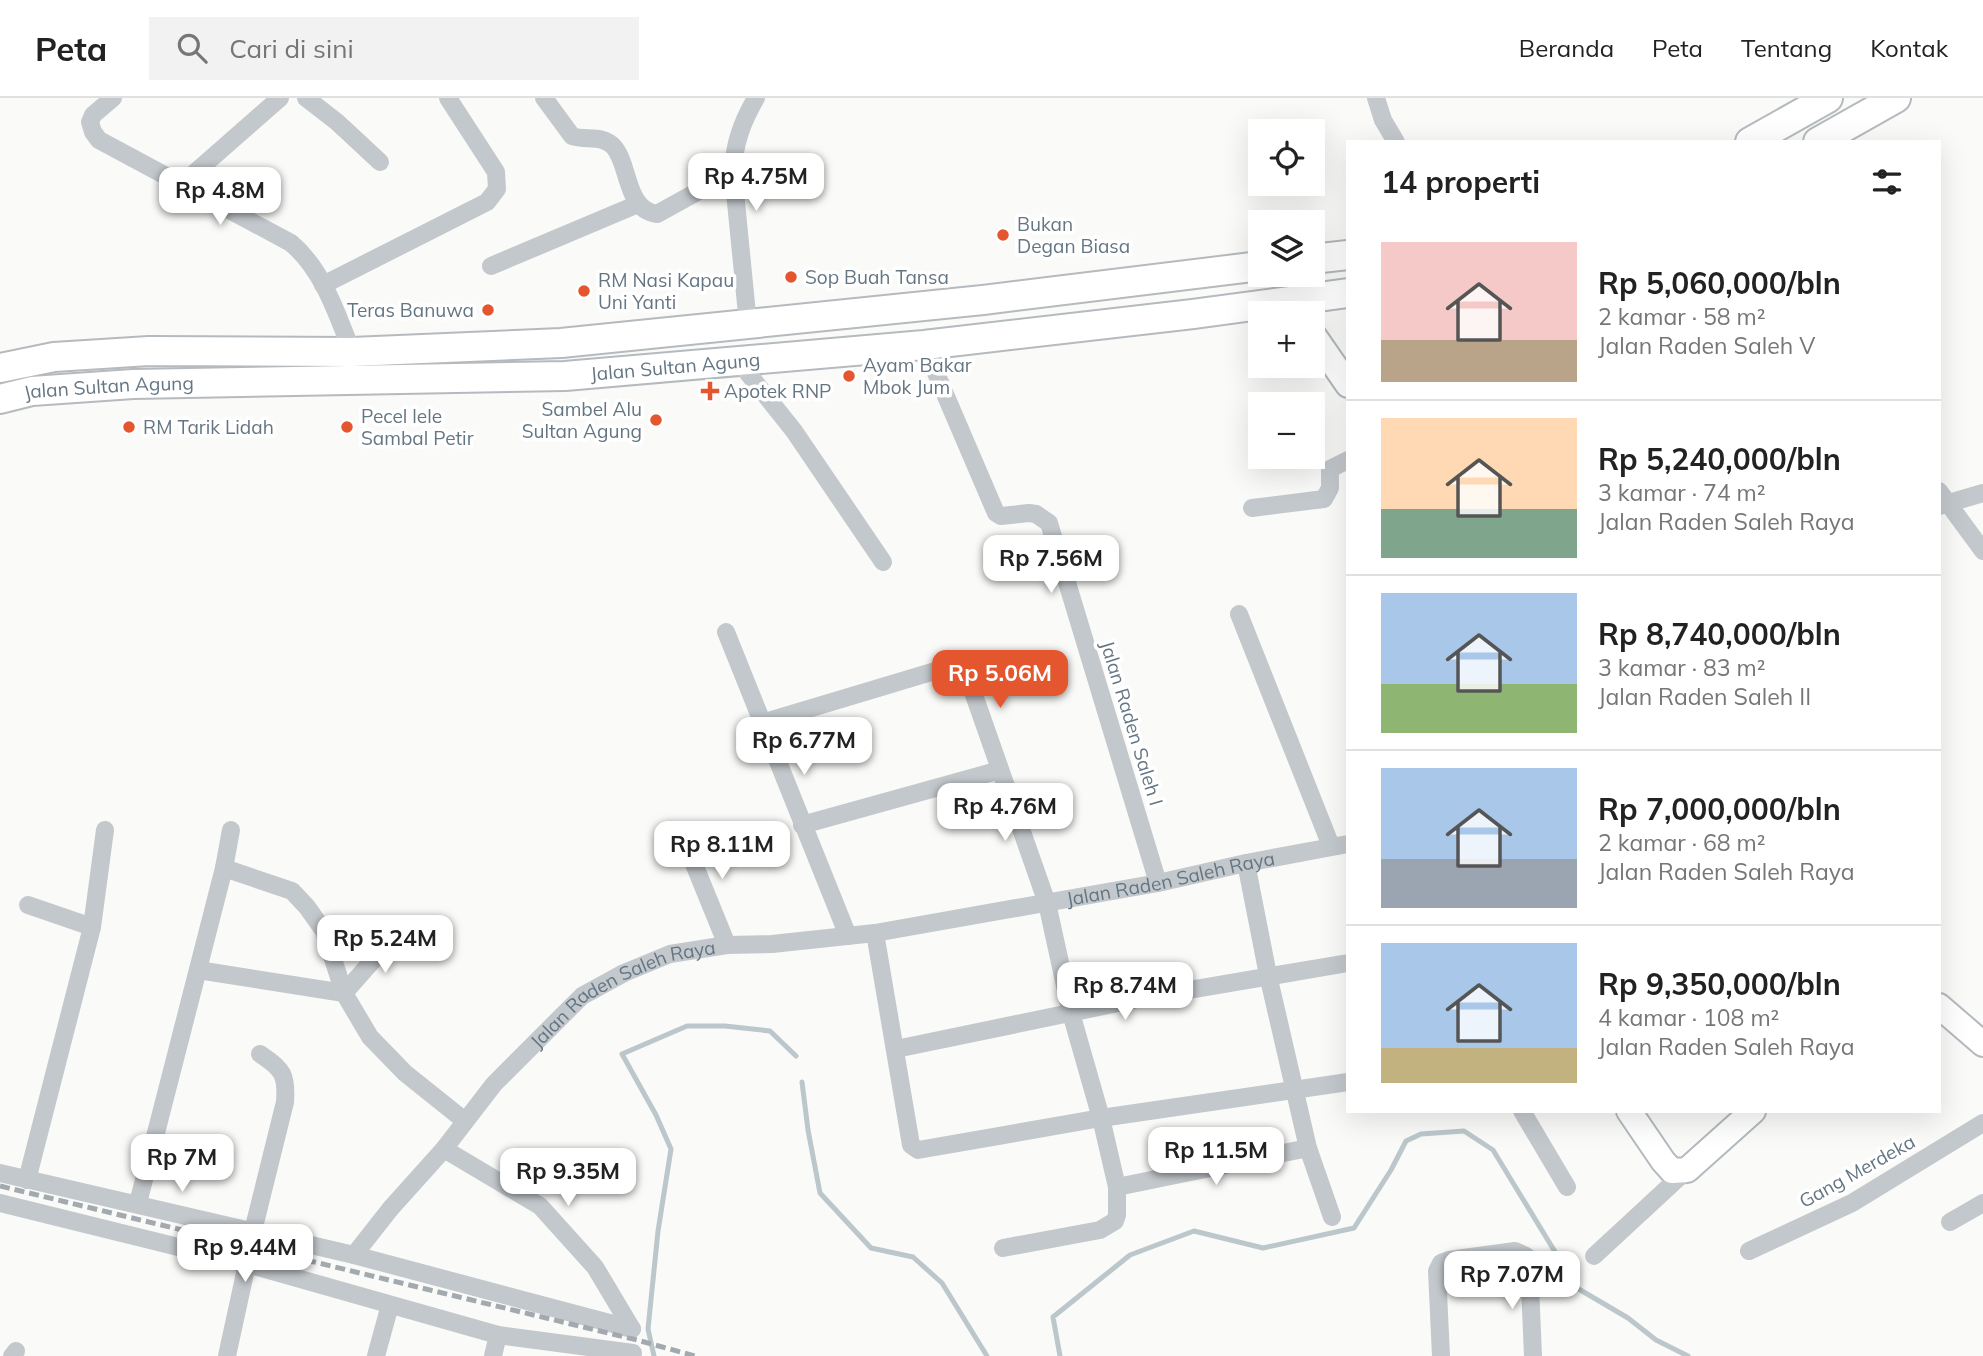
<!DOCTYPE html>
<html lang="id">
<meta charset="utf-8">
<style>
body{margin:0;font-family:Mulish,sans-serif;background:#f2f2f2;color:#222;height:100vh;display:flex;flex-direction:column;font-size:26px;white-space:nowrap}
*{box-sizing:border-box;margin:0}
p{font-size:23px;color:#767676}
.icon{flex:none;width:38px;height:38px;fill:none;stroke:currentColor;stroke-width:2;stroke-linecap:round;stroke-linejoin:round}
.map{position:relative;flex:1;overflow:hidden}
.details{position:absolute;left:1346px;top:42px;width:595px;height:973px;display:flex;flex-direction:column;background:#fff;border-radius:0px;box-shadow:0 7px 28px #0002}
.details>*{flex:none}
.fabs{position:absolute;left:1248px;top:21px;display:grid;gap:14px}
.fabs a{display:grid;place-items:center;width:77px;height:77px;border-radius:0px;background:#fff;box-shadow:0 7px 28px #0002;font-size:35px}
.price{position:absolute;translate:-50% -60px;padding:0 16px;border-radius:14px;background:#fff;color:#222;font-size:23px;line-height:46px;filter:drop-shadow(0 2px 4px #0008)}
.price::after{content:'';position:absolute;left:50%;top:42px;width:21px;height:16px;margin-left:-10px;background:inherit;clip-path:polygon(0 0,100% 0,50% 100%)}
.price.current{background:#e4572e;color:#fff}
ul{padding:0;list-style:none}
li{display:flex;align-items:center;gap:21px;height:175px;padding:0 35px}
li+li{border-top:2px solid #e0e0e0}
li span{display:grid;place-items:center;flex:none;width:196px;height:140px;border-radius:0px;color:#555}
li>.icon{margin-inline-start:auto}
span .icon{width:84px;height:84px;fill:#fffc;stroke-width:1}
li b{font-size:30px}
h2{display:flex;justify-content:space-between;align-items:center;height:84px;padding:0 35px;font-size:30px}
header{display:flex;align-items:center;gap:42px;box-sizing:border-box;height:98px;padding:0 35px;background:#fff;border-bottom:2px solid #e0e0e0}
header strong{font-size:33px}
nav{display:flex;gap:38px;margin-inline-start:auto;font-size:24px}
.search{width:490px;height:63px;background:#f2f2f2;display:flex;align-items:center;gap:18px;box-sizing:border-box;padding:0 24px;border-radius:0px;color:#767676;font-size:26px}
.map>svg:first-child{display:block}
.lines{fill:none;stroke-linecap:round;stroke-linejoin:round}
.stream{stroke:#bbc7cb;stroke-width:5}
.secondary-casing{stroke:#b3babf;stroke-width:28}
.primary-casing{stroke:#b5babe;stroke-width:32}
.street{stroke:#c3c8cc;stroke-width:18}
.secondary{stroke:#fff;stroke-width:24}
.primary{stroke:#fff;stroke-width:28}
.rail{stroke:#a2aab0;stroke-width:5;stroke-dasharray:10 5;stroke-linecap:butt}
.poi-dot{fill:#e4572e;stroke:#fff;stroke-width:2.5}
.labels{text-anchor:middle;stroke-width:7;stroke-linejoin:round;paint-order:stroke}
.poi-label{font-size:19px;fill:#657683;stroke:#fff;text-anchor:start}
.street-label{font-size:19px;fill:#657683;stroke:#fff}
</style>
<header>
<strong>Peta</strong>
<div class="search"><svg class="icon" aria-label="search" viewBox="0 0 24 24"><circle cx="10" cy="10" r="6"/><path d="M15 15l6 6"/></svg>Cari di sini</div>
<nav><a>Beranda</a><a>Peta</a><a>Tentang</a><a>Kontak</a></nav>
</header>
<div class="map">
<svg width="1983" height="1258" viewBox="0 0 1983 1258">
<rect width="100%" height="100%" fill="#fafaf8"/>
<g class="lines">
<path class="stream" d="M802,984l6,48 12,63 51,55 42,9 29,26 45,73
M654,1258l-6,-27 10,-98 13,-82 -15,-34 -34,-61 65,-28h38l45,5 26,25
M1060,1258l-7,-39 77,-62 64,-24 69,17 91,-20 37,-58 15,-29 15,-7 43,-3 29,19 84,138 51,30 28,22 32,16"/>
<g class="secondary-casing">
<path id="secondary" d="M1312,235l36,52
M1939,908l44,38
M1629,1013l34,50 9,10 15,-1 66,-59"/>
</g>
<g class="primary-casing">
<g id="primary">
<path d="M1750,44l78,-44"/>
<path d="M1818,44l78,-44"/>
<path d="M1312,161l36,-4"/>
<path d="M0,270l54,-11 95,-6 203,1 209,-9 422,-43 277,-34"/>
<path id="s2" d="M0,301l32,-8 101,-7 432,-8 359,-31 269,-31 155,-21"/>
</g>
</g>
<g class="street">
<path d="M113,0l-20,17 -3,7 3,10 6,8 192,103c32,27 46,71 61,109"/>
<path d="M306,0l31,24 43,40"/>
<path d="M544,0l28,38c14,5 30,-2 42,11 16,19 11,62 43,67l76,-42"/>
<path d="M1376,0l7,22 13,22"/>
<path d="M182,86l98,-86"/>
<path d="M491,168l147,-62"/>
<path d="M323,187l164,-83 10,-13 -1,-17 -48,-74"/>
<path d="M748,226l-15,-152c1,-28 9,-50 23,-74"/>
<path d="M924,247l72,168 5,3 28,-3 7,1 13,9 109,360"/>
<path d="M739,264l55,69 89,131"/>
<path d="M1939,393l44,60"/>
<path d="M1939,408l44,-13"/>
<path d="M1252,410l72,-9 6,-11v-19l18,-9"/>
<path d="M1239,516l92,232"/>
<path d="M726,534l122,304"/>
<path d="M762,625l193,-58 6,2 6,8 80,228 24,110 30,105 16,69v28l-2,6 -15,9 -97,18"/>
<path d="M802,727l198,-55"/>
<path d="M681,734l46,113"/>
<path d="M1246,765l22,112 40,173 24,69"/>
<path d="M224,770l68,23 15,16 17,24 20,62 26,44 35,36 60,48"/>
<path d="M28,807l64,22"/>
<path d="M875,835l36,212 7,5 183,-32 247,-36"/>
<path d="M198,872l146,23 54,-61"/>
<path d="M896,951l246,-51 206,-35"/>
<path d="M1522,1013l45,76"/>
<path d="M444,1051l96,57 55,61 37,62"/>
<path d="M0,1075l354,82 278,74"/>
<path d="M27,1082l65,-253 13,-97"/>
<path d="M1117,1089l191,-39"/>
<path d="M0,1105l247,61 251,71 135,18"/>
<path d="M138,1105l86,-335 7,-38"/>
<path d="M1950,1124l33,-19"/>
<path d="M253,1133l32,-129c2,-27 -2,-33 -25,-48"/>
<path d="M1749,1153l103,-48 131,-80"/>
<path id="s1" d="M354,1157l37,-47 53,-59 50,-65 88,-88 42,-23 46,-19 57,-9 45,-1 103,-11 283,-50 88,-20 102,-19"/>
<path d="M1594,1158l93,-86"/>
<path d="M12,1258l4,-5"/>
<path d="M227,1258l20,-92"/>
<path d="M376,1258l14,-51"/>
<path d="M493,1258l5,-21"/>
<path d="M1441,1258l-4,-85 4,-8 8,-3 66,-9 11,5 3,6 4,94"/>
</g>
<use href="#secondary" class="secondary"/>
<use href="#primary" class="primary"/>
<path class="rail" d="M0,1088l637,154 58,16"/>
</g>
<g class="poi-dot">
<circle cx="1003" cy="137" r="7"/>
<circle cx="791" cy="179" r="7"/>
<circle cx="584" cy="193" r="7"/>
<circle cx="488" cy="212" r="7"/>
<circle cx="849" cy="278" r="7"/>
<path d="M706.5 282.5h7v7h7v7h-7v7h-7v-7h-7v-7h7z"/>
<circle cx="656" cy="322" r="7"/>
<circle cx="129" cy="329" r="7"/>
<circle cx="347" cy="329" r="7"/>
</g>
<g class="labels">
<g class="poi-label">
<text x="1017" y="133">Bukan<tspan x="1017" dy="22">Degan Biasa</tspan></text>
<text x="805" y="186">Sop Buah Tansa</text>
<text x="598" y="189">RM Nasi Kapau<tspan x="598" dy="22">Uni Yanti</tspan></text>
<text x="474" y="219" text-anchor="end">Teras Banuwa</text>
<text x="863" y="274">Ayam Bakar<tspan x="863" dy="22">Mbok Jum</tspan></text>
<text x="724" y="300">Apotek RNP</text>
<text x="642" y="318" text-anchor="end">Sambel Alu<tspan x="642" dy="22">Sultan Agung</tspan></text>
<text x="361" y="325">Pecel lele<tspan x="361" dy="22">Sambal Petir</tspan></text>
<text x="143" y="336">RM Tarik Lidah</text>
</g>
<g class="street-label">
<text dy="7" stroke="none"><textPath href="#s2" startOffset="677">Jalan Sultan Agung</textPath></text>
<text dy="7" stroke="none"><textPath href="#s2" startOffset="110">Jalan Sultan Agung</textPath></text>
<text transform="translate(1132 625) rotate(73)" y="7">Jalan Raden Saleh I</text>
<text dy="7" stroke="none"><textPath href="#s1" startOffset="950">Jalan Raden Saleh Raya</textPath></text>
<text dy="7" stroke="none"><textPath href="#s1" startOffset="383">Jalan Raden Saleh Raya</textPath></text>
<text transform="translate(1857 1073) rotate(-29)" y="7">Gang Merdeka</text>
</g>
</g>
</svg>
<div class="fabs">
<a><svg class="icon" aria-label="locate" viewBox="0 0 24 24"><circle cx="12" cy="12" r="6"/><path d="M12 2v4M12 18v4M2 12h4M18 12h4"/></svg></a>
<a><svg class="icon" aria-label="layers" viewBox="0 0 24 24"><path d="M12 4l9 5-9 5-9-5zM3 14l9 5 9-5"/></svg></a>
<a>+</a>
<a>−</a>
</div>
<b class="price" style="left:756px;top:115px">Rp 4.75M</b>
<b class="price" style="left:220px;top:129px">Rp 4.8M</b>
<b class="price" style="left:1051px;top:497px">Rp 7.56M</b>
<b class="price current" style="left:1000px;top:612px">Rp 5.06M</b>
<b class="price" style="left:804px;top:679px">Rp 6.77M</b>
<b class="price" style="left:1005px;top:745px">Rp 4.76M</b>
<b class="price" style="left:722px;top:783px">Rp 8.11M</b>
<b class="price" style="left:385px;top:877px">Rp 5.24M</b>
<b class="price" style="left:1125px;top:924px">Rp 8.74M</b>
<b class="price" style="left:1216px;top:1089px">Rp 11.5M</b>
<b class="price" style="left:182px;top:1096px">Rp 7M</b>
<b class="price" style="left:568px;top:1110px">Rp 9.35M</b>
<b class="price" style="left:245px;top:1186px">Rp 9.44M</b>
<b class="price" style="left:1512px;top:1213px">Rp 7.07M</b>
<section class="details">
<h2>14 properti<svg class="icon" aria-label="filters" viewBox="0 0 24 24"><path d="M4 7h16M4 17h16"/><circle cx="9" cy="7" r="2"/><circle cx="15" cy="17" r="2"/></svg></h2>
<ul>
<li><span style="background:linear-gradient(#f6c9c9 70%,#b9a48a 0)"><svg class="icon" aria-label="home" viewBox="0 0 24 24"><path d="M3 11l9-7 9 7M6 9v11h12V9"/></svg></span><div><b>Rp 5,060,000/bln</b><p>2 kamar · 58 m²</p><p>Jalan Raden Saleh V</p></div></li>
<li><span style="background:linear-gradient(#ffd9b3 65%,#7fa58c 0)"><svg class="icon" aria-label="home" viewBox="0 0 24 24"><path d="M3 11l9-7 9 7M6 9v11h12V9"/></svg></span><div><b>Rp 5,240,000/bln</b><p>3 kamar · 74 m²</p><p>Jalan Raden Saleh Raya</p></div></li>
<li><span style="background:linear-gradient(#a9c7e8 65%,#8fb573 0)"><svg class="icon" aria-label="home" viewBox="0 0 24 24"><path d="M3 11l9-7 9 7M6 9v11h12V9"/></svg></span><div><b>Rp 8,740,000/bln</b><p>3 kamar · 83 m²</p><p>Jalan Raden Saleh II</p></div></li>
<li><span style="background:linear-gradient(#a9c7e8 65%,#9aa5b1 0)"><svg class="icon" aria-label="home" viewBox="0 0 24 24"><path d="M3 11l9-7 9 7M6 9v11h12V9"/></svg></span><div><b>Rp 7,000,000/bln</b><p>2 kamar · 68 m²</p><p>Jalan Raden Saleh Raya</p></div></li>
<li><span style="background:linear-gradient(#a9c7e8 75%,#c2b280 0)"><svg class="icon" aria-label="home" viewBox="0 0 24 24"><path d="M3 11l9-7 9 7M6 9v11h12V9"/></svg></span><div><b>Rp 9,350,000/bln</b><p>4 kamar · 108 m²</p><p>Jalan Raden Saleh Raya</p></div></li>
</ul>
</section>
</div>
